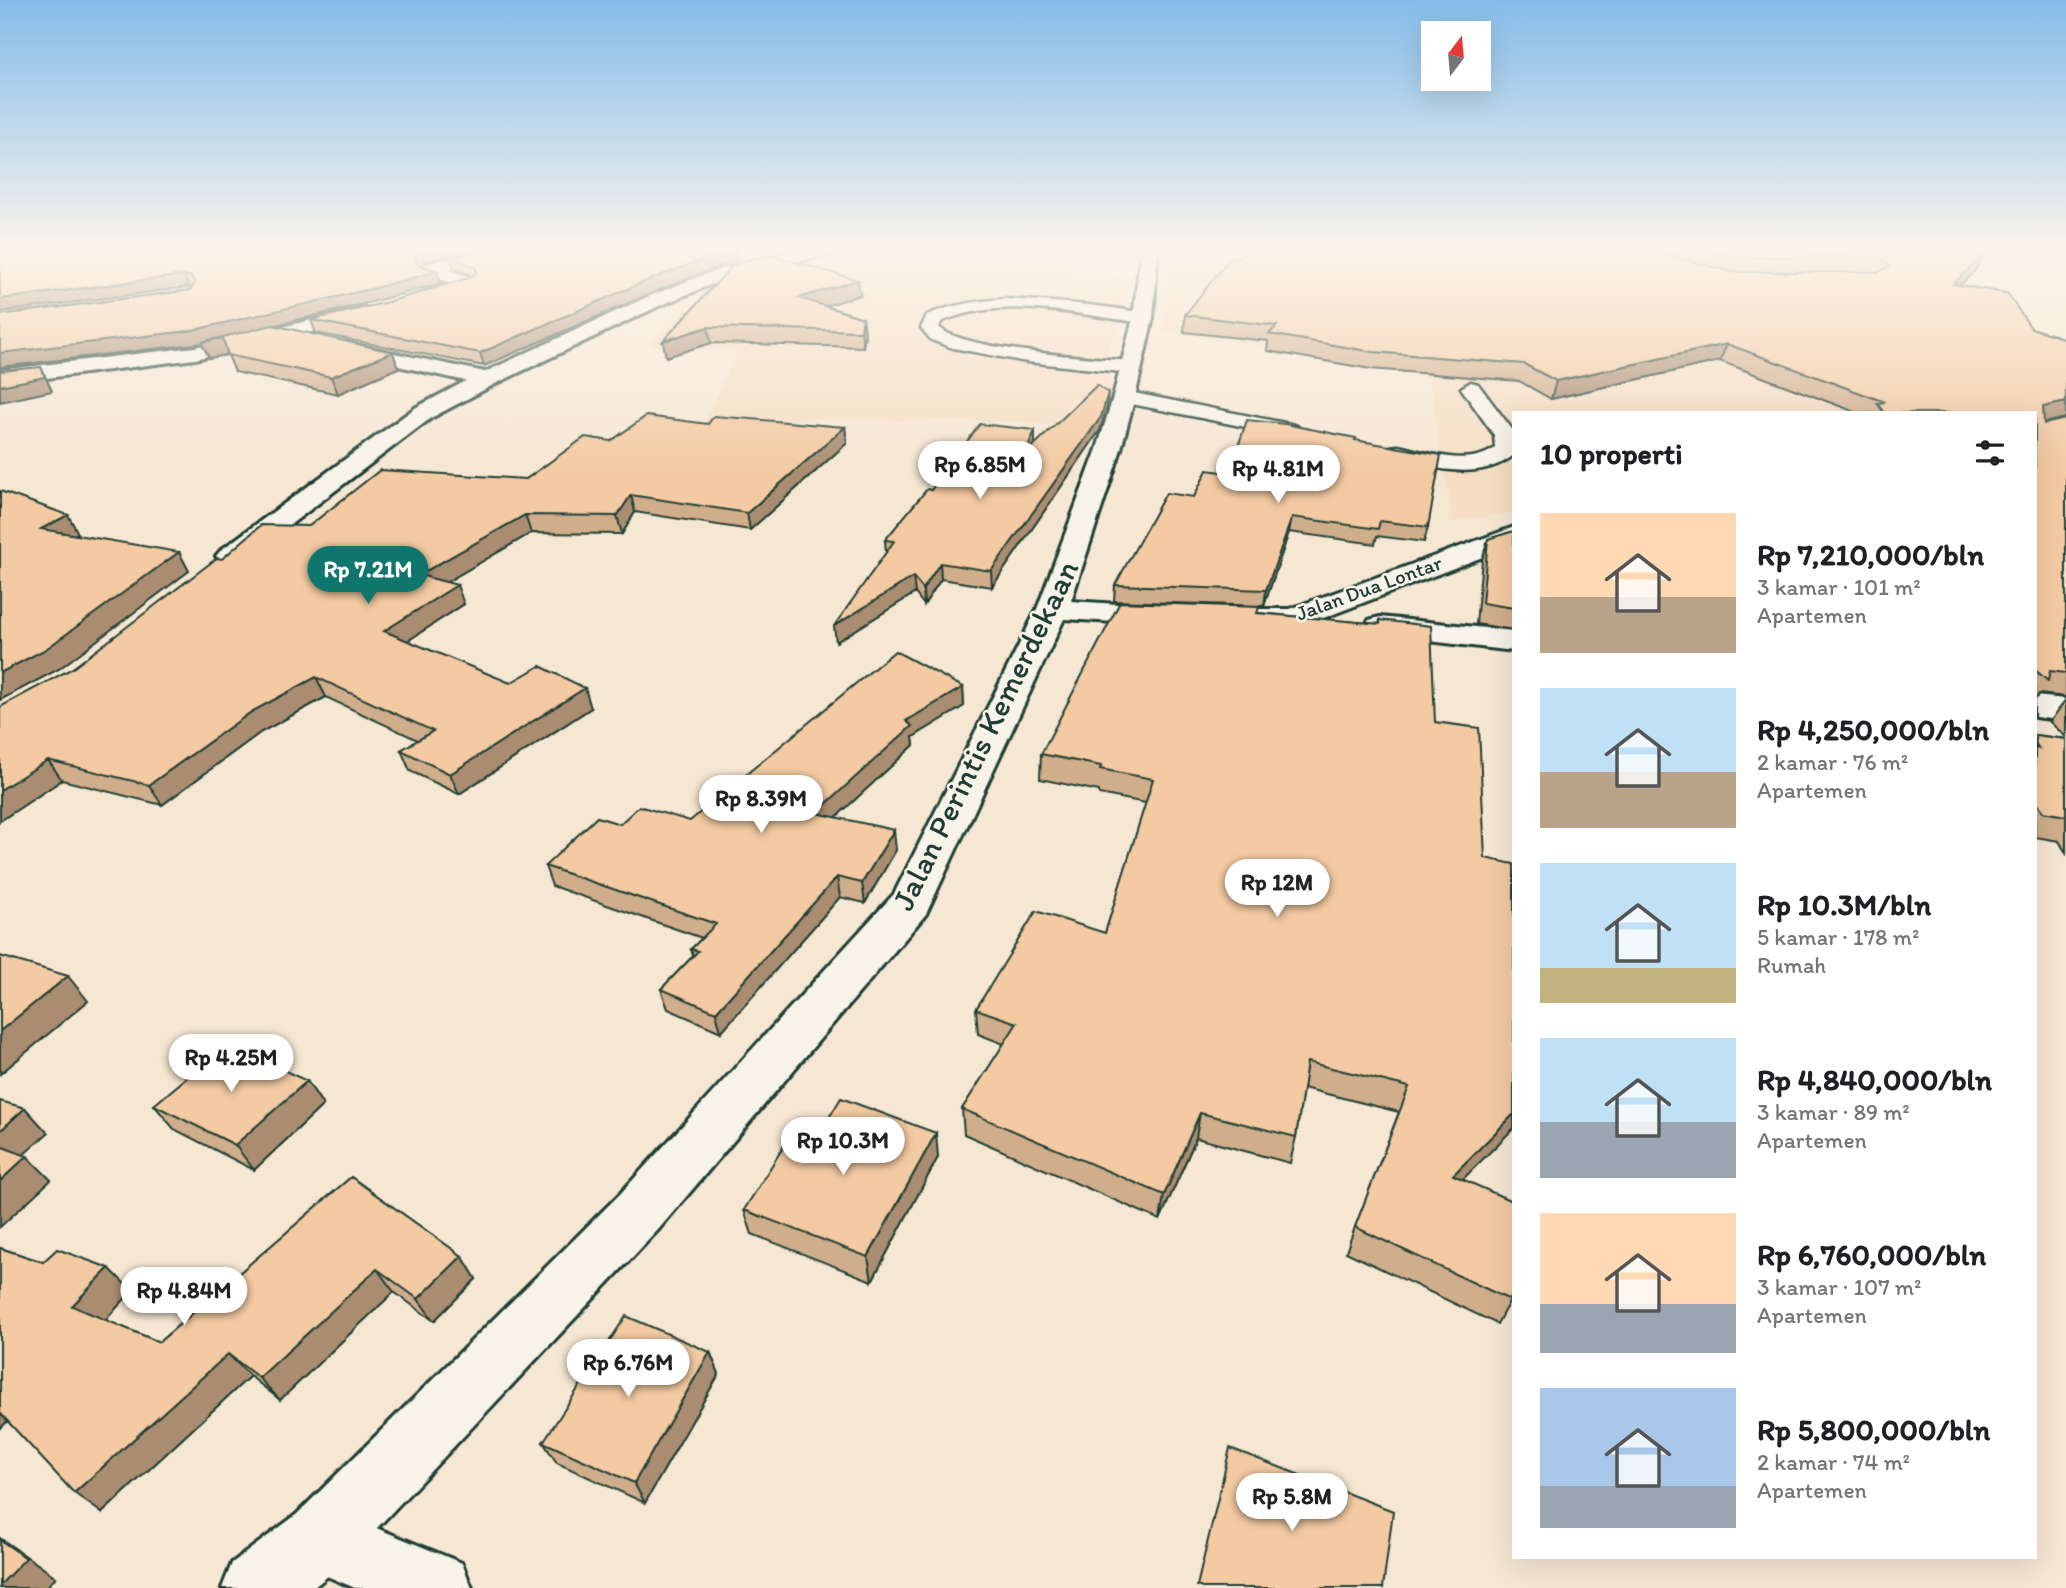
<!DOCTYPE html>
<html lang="id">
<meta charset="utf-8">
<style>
body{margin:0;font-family:Itim,sans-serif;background:#f2f2f2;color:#202124;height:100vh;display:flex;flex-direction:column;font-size:26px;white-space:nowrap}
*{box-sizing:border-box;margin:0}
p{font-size:23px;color:#757577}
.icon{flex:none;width:38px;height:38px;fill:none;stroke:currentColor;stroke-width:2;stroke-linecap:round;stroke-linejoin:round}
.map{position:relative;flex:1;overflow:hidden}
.details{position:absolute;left:1512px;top:411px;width:525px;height:1148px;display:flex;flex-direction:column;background:#fff;border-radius:0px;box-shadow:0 7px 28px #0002}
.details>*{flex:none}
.needle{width:46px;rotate:16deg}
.controls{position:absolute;left:1421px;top:21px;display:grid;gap:14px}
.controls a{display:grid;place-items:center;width:70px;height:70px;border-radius:0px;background:#fff;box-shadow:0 7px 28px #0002;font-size:35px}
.price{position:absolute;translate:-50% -60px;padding:0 16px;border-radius:24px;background:#fff;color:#222;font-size:23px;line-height:46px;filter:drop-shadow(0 2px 4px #0008)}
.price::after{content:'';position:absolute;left:50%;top:42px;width:21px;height:16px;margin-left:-10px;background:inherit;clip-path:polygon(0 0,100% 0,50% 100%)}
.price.current{background:#0f766e;color:#fff}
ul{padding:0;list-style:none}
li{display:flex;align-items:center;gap:21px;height:175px;padding:0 28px}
li span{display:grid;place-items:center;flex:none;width:196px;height:140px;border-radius:0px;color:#555}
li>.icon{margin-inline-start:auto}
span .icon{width:84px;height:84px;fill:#fffc;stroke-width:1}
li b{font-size:30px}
h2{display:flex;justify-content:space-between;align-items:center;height:84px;padding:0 28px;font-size:30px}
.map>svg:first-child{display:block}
.built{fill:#f5dec4}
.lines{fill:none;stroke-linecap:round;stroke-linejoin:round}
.lane-casing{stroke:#1f3d34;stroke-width:5}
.street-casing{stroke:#1f3d34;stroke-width:6}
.secondary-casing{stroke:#1f3d34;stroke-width:6}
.lane{fill:#f7f3e8;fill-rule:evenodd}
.street{fill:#f7f3e8;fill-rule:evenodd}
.secondary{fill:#f7f3e8;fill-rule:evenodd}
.wall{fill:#d1ae8b;stroke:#1f3d34;stroke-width:2}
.shaded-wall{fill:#aa8d71;stroke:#1f3d34;stroke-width:2}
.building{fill:#f3caa2;stroke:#1f3d34;stroke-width:2}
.labels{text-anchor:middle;stroke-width:5;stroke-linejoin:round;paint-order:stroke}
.far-street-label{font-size:21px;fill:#1f3d34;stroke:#f7f3e8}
.near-street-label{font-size:32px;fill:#1f3d34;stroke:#f7f3e8}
</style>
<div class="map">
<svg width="2066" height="1588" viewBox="0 0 2066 1588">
<rect width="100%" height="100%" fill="#f6e7d3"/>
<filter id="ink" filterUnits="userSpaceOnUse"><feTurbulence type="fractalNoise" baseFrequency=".0143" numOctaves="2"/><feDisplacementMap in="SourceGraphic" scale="14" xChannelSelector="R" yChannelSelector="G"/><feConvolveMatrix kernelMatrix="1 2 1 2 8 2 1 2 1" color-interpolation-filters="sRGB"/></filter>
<g filter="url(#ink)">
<path class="built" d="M839,249h89l205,29 -27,78 10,77 -106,-12 -208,-2 -28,14 -74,-1 38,-80 -89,-6 47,-61 48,-14z
M1191,249h412l429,164h-518v99l-61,10 -25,-149 -265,-42 6,-78z"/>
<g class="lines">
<g class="lane-casing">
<path id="lane" d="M1005,299c22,1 135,7 147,19l-9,5c-64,-8 -141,-28 -202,-1l-2,5c20,23 157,31 192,34l9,6 -9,6 -104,-11 -74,-14 -22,-8 -10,-12 6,-13c26,-11 50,-14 78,-16z
M1471,382l7,2 36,48v23c-36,28 -84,12 -124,2l-3,-5 3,-5 8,-1c30,6 70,22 97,2l-1,-13 -33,-47z
M1124,391l166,33 7,2 3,4 -3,4 -7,2 -173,-35 -3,-4 3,-4z"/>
</g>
<g class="street-casing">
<path id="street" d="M484,249h29l-2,4 -64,16 28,10 3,4 -3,4 -39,14h-14l-2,-4 2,-4 29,-10 -29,-10 -3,-4 3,-4z
M805,249h33l-2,4 -88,19 -38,13 -51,21 -164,78 -64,34 -190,144 -10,3 -10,-3 -5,-6 5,-6 194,-142 51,-27 -127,-28 -3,-4 3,-4 7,-2 139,29 160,-74 53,-21 39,-13z
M364,308l7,2 3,4 -3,4 -176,41 -195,25v-14l195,-23z
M1380,617l134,14v20l-145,-17 -5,-7 5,-7z
M2035,696l31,3v22l-31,-4z
M320,1505l142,58 10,25h-117l-59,-25 -10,-24 10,-24z"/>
</g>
<g class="secondary-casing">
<path id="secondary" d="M1141,249h17l-5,69 -18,79 -14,52 -50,152 95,6 11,2 5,7 -5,7 -11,2 -102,-6 -138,295 -268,316 -314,333 -31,25h-91l10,-25 64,-48 324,-321 274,-300 143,-285 60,-160 16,-52 20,-79z
M1514,527v18l-209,80c-21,5 -47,5 -68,0l-5,-7 5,-7 11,-2h42z"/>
</g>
<use href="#lane" class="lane"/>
<use href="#street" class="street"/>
<use href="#secondary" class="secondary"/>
</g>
<path class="wall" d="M0,249h471l-47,12 -3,4 16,6 4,12 -62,17 -105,26 124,42 -60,26 -103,-22 -7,-17 -19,3 -7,-15 -7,1 -195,23v-52l191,-25 1,-2z
M487,249h249l1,10 -93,37 -160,70 -168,-33 -5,-13 77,-18 84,-25 1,-1 -19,-7 -3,-11z
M1646,249h269l67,7 -7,15 -15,14 84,139 22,-5v278l-27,-3 -4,6v-287h-177l-138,-52 -169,38 -32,-18 -148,-12 -104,-18 1,-10 -84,-9 1,-17 490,-58z
M733,265l127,30 -35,11 38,12 2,16 -2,13 -152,-4 -45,14 -3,-16z
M1107,407l-7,23 -108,157 -51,-8 -17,26 -9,-12 -79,49 50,-89 -1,-13 46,-50 104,-45z
M708,424l137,3 2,16 -97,87 -115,-18 -13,22 -91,-1 -85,49 18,22 -57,37 103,42 81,25 -132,86 -49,-23 -9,-21 17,-10 -92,-43 -65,35 -99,73 -100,-25 -62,41 73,-153 149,-109 87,-33 217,-47 85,-38z
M1355,440l73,87 -4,15 -47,-6 -2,8 -86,-12 -25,74 -150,-5 1,-16 79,-88 35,-24z
M1514,531v99l-38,-6 6,-64 6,-21z
M1258,613l121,11 1,-4 55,102 28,458 47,120 -13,24 -151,-72 9,-25 44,-115 -96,-24 -7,49 -6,26 -94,-25 -36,82 -196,-86 -2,-25 42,-65 -26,-10 -2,-25 129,-76 41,-130 -47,-9v-3l-59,-12 1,-25z
M963,687l1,19 -51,31 1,8 -78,72 60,33 -31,53 -25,-6 -119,135 -53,-23 -7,-20 32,-33 -2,-7 11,-11 -150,-52 -7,-20 75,-42 70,-3z
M2066,699v38l-16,-15z
M2035,735l31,4v114l-7,-12 -24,-4z
M307,1081l16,24 -69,65 -80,-41 -20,-24z
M814,1142l124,15 -66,124 -120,-47 -8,-24z
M351,1177l111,79 14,23 -42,42 -40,-29 -114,108 -30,-24 -148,137 -94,-92 -8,-173 132,43 -27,29 54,22z
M710,1352l9,22 -74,129 -88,-40 -14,-21z"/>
<path class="shaded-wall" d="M422,249h49l-47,12 -7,9 -3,-12 6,-8z
M730,249h6l1,10 -93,37 -160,70 -4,-13 161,-70z
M1982,256l-7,15 -30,28 8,-15z
M437,271l4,12 -62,17 -156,38 7,16 -21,4 -7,-15 -7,1 -195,23v-14z
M183,275l6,12 -189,25v-13z
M858,280l2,15 -59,19 -2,-16z
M863,318l2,16 -2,13 -2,-16z
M708,327l3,16 -45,14 -3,-16z
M1727,344l-7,17 -169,38 5,-18z
M393,352l5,16 -60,26 -7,-17z
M41,367l11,24 -52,11v-16z
M1108,393l-1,14 -7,23 -108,157 -1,-16z
M2066,402v16l-31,7 8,-18z
M845,427l2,16 -97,87 -3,-17z
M1035,430v14l-9,9z
M631,495l4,17 -13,22 -5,-18z
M68,515l10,18 -26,14 -11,-18z
M525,515l6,18 -105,61 -7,-19z
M1292,517l-3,15 -25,74 2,-16z
M179,552l10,19 -130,98 -59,31v-27z
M940,563l1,16 -17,26 -1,-16z
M913,577l2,16 -79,49 -2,-16z
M457,585l7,19 -72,47 -8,-20z
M316,677l10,20 -65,35 -99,73 -13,-20 102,-73z
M963,687l1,19 -51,31 1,8 -95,88 -3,-20 90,-92z
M585,688l6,20 -132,86 -9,-20z
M48,760l14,20 -62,41v-31z
M894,830l2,20 -31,53 -3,-20z
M837,877l3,20 -119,135 -5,-20z
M68,976l20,25 -88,73v-43z
M307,1081l16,24 -69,65 -19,-25z
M25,1108l23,25 -36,32 -12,-12v-22z
M1200,1113l-4,25 -36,82 4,-25z
M1514,1114v14l-72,72 11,-25z
M936,1133l2,24 -66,124 -4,-24z
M27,1156l24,24 -51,47v-46z
M462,1256l14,23 -42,42 -16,-22z
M109,1268l23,23 -35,38 -25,-23z
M377,1269l17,23 -114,108 -21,-22z
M710,1352l9,22 -74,129 -11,-20z
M228,1354l22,22 -148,137 -28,-20z
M0,1407l12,9 -12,13z
M0,1538l56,39 -10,11h-46z"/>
<path class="building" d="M0,249h422l-2,1 -6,8 3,6 20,7 -62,17 -186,43 -189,22v-38l191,-25 4,-7 -4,-6 -8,-2 -183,24z
M487,249h243l-89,34 -161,70 -169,-33 77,-18 84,-25 5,-6 -3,-5 -23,-8z
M1274,249h370l89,23h146l11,-6 -11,-9h-145l-30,-8h211l67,7 -29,28 54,9 24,35 35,11v63l-23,5 1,17 22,-5v254l-16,-2 -2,10 -13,-11v-257h-151l-7,-10 8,-1 -158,-58 -171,37 -32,-17 -150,-12 -105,-18 8,-8 -92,-11 45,-57z
M771,255l87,25 -59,18 64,20 -2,13 -153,-4 -45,14 70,-76 14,-5z
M273,325l120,27 -62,25 -103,-22 -5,-17 -21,4z
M41,367l4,10 -45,9v-15z
M1097,385l11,8 -7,24 -110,154 -51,-8 -17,26 -10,-12 -79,49 60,-85 -9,-1 42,-51 4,1 49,-66 55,6 -9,23z
M646,416l62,8 6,-8 131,11 -98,86 -116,-18 -14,21 -92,-1 -106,60 38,10 -73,46 126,52 30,-17 45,22 -135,86 -49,-24 32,-19 -117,-54 -65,35 -102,73 -101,-25 -48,30v-83l73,-39 144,-110 5,1 39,-34 48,1 71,-56 146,9 59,-42 26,4z
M1247,420l38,4 71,14 -1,2 86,15 -13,72 -48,-6 -2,8 -86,-12 -26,73 -151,-5 51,-92 28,4 13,-27 22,3z
M0,491l68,24 -27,14 138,23 -133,97 -46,24z
M1514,531v77l-32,-5 6,-64z
M1120,602l139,5 -2,6 123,11v-4l51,6 4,96 44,6 6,130 29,6v250l-61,61 61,27v83l-4,15 -155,-73 54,-140 -102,-25 -11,75 -96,-24 -36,82 -202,-86 55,-86 -41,-14 60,-98 69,22 48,-154 -53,-10 1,-3 -60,-12z
M895,651l68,36 -57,34 6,5 -96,87 78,17 -32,53 -25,-6 -121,135 -55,-23 37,-38 -7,-2 25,-25 -171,-58 52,-49 23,7 19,-18 51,15z
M2035,735l31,4v77l-23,-4 -8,-13v-51l4,1 -4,-6z
M0,956l68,20 -68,55z
M227,1044l80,37 -72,64 -81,-40z
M841,1098l95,35 -68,124 -124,-47 48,-77 22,9z
M0,1101l25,7 -25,23z
M0,1146l27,10 -27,25z
M351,1177l111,79 -44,43 -41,-30 -118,109 -31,-24 -154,139 -74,-80v-165l43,14 14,-13 52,19 -37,38 87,36z
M626,1316l84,36 -76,131 -91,-41z
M1230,1448l163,63 -10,77h-181l-5,-2z
M0,1540l26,18 -26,27z"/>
</g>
<linearGradient id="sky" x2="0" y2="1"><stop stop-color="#84bcea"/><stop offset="0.53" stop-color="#fbf4eb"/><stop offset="1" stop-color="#fbf4eb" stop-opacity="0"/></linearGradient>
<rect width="2066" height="472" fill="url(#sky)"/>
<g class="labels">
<g class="far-street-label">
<text transform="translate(1369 588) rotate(-20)" y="7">Jalan Dua Lontar</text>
</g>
<g class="near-street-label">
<text transform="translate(985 735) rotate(-64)" y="11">Jalan Perintis Kemerdekaan</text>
</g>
</g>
</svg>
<div class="controls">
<a><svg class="needle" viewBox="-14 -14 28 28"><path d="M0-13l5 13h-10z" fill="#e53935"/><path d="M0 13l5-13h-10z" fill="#757577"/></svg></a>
</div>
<b class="price" style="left:980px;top:501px">Rp 6.85M</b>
<b class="price" style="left:1278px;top:505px">Rp 4.81M</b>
<b class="price current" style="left:368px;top:606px">Rp 7.21M</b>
<b class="price" style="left:761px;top:835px">Rp 8.39M</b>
<b class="price" style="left:1277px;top:919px">Rp 12M</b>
<b class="price" style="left:231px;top:1094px">Rp 4.25M</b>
<b class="price" style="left:843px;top:1177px">Rp 10.3M</b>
<b class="price" style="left:184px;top:1327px">Rp 4.84M</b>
<b class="price" style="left:628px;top:1399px">Rp 6.76M</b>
<b class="price" style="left:1292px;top:1533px">Rp 5.8M</b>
<section class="details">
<h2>10 properti<svg class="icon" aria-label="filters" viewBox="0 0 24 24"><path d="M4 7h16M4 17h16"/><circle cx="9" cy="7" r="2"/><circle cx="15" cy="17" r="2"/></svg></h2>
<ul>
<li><span style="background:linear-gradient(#ffd9b3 60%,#b9a48a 0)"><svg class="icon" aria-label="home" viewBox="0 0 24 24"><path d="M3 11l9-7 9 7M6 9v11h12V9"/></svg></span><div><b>Rp 7,210,000/bln</b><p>3 kamar · 101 m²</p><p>Apartemen</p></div></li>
<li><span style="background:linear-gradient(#bfe0f5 60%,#b9a48a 0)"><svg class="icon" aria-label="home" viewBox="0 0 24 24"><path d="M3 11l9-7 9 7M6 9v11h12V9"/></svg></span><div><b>Rp 4,250,000/bln</b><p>2 kamar · 76 m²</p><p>Apartemen</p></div></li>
<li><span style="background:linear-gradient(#bfe0f5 75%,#c2b280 0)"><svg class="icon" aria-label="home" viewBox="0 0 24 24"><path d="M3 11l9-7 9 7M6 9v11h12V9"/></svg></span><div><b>Rp 10.3M/bln</b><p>5 kamar · 178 m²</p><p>Rumah</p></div></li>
<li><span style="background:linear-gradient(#bfe0f5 60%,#9aa5b1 0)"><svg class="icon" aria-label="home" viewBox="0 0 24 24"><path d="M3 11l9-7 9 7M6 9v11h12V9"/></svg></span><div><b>Rp 4,840,000/bln</b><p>3 kamar · 89 m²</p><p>Apartemen</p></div></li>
<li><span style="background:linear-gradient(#ffd9b3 65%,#9aa5b1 0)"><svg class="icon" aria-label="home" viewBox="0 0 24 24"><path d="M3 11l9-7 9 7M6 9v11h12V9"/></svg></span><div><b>Rp 6,760,000/bln</b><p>3 kamar · 107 m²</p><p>Apartemen</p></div></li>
<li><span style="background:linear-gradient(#a9c7e8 70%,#9aa5b1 0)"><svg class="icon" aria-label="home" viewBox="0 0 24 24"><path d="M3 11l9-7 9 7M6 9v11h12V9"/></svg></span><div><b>Rp 5,800,000/bln</b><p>2 kamar · 74 m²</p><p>Apartemen</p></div></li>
</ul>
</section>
</div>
